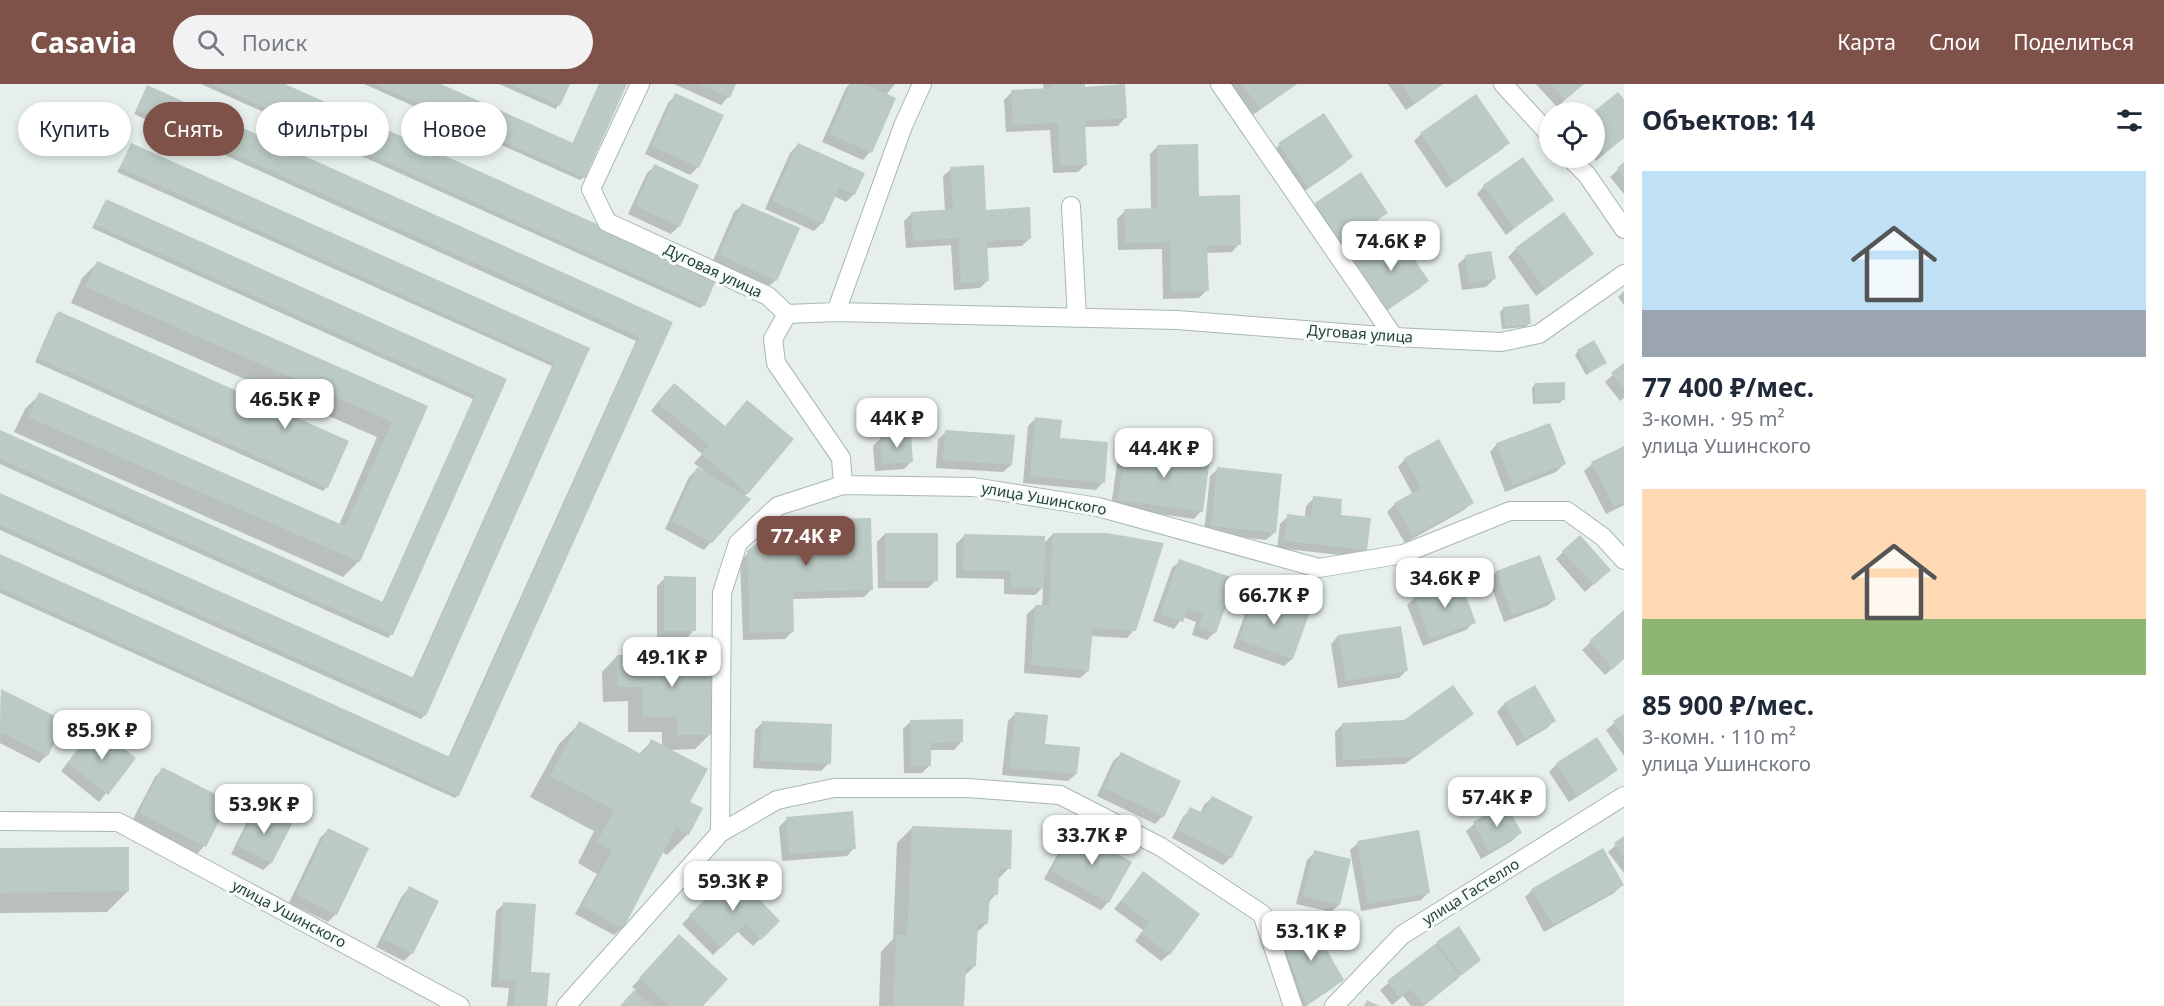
<!DOCTYPE html>
<html lang="ru">
<meta charset="utf-8">
<style>
body{margin:0;font-family:"Noto Sans",sans-serif;background:#f2f2f3;color:#1f2937;height:100vh;display:flex;flex-direction:column;font-size:22px;white-space:nowrap}
*{box-sizing:border-box;margin:0}
p{font-size:20px;color:#747a83}
.icon{flex:none;width:33px;height:33px;fill:none;stroke:currentColor;stroke-width:2;stroke-linecap:round;stroke-linejoin:round}
.map{position:relative;flex:1;overflow:hidden}
.drawer{display:flex;flex-direction:column;background:#fff;width:540px}
.drawer>*{flex:none}
.guide{position:absolute;left:18px;top:18px;width:570px;height:54px;display:flex;gap:12px}
.tools{position:absolute;left:1539px;top:18px;display:grid;gap:12px}
.tools a{display:grid;place-items:center;width:66px;height:66px;border-radius:50%;background:#fff;box-shadow:0 3px 9px #0003;font-size:30px}
.price{position:absolute;translate:-50% -51px;padding:0 14px;border-radius:12px;background:#fff;color:#222;font-size:20px;line-height:39px;filter:drop-shadow(0 2px 3px #0008)}
.price::after{content:'';position:absolute;left:50%;top:36px;width:18px;height:14px;margin-left:-9px;background:inherit;clip-path:polygon(0 0,100% 0,50% 100%)}
.price.on{background:#7f5249;color:#fff}
ul{padding:0;list-style:none}
li{display:grid;align-content:center;gap:12px;height:318px;padding:0 18px}
li span{display:grid;place-items:center;height:186px;border-radius:0px;color:#555}
li>.icon{margin-inline-start:auto}
span .icon{width:108px;height:108px;fill:#fffc;stroke-width:1}
li b{font-size:26px}
h2{display:flex;justify-content:space-between;align-items:center;height:72px;padding:0 18px;font-size:26px}
.pill{padding:0 21px;border-radius:27px;background:#fff;box-shadow:0 3px 9px #0003;font-size:21px;line-height:54px}
.pill.on{background:#7f5249;color:#fff}
header{display:flex;align-items:center;gap:36px;box-sizing:border-box;height:84px;padding:0 30px;background:#7f5249;color:#fff}
header strong{font-size:28px}
nav{display:flex;gap:33px;margin-inline-start:auto;font-size:21px}
.search{width:420px;height:54px;background:#f2f2f3;display:flex;align-items:center;gap:15px;box-sizing:border-box;padding:0 21px;border-radius:33px;color:#747a83;font-size:22px}
main{display:flex;flex:1;min-height:0}
.map>svg:first-child{display:block}
.shadow{fill:#0003}
.building{fill:#bbcac4}
.lines{fill:none;stroke-linecap:round;stroke-linejoin:round}
.street-casing{stroke:#a8b8b2;stroke-width:20}
.street{stroke:#fff;stroke-width:18}
.labels{text-anchor:middle;stroke-width:6;stroke-linejoin:round;paint-order:stroke}
.street-label{font-size:15px;fill:#24423a;stroke:#f7fbf9}
</style>
<header>
<strong>Casavia</strong>
<div class="search"><svg class="icon" aria-label="search" viewBox="0 0 24 24"><circle cx="10" cy="10" r="6"/><path d="M15 15l6 6"/></svg>Поиск</div>
<nav><a>Карта</a><a>Слои</a><a>Поделиться</a></nav>
</header>
<main>
<div class="map">
<svg width="1624" height="922" viewBox="0 0 1624 922">
<rect width="100%" height="100%" fill="#e6efeb"/>
<path class="shadow" d="M201,0h80l423,221 -4,3z
M364,0h73l135,60 27,-60h26l-41,93 -4,3z
M499,0h69l-12,25z
M674,0h60l-6,13 -7,8z
M850,0h45l-9,11 -16,57 -7,8 -41,-18 24,-54z
M1043,0h40l1,5 41,29 -7,8 -34,1 2,37 -8,8 -25,1 -3,-43 -44,2 -2,-32 8,-8 32,-2z
M1229,0h68l-46,32z
M1388,0h55l-37,26z
M1536,0h47l-26,23z
M148,3l523,236 -213,472 -3,3 -455,-205v-37l448,202 188,-417 -502,-227z
M676,11l22,72 -8,8 -45,-21 23,-51z
M1624,17v36l-28,24 -3,-3h1v-45z
M1421,50l87,9 -7,7 -55,38 -32,-47z
M132,60l456,205 -163,366 -4,4 -421,-189v-35l412,184 140,-313 -435,-194z
M798,61l56,49 -8,8 -12,-6 -12,27 -8,8 -49,-22 25,-56z
M1279,61l72,11 -7,8 -44,30 -28,-42z
M1157,63l40,50 42,47 -7,8 -26,1 1,37 -8,8 -36,1 -1,-50 -44,1 -1,-31 8,-8 26,-1 -1,-56z
M1624,80v30l-14,-17z
M655,82l24,60 -8,8 -43,-20 19,-41z
M951,85l34,42 45,27 -8,8 -36,2 2,32 -8,8 -26,2 -3,-45 -45,3 -2,-27 8,-8 33,-2 -2,-35z
M1484,102l68,13 -46,36 -29,-41z
M106,117l399,179 -113,254 -4,4 -388,-174v-32l382,171 91,-204 -381,-171z
M1316,120l70,9 -8,7 -44,30 -26,-38z
M742,121l34,75 -8,7 -56,-24 22,-51z
M1516,165l68,12 -48,35 -28,-39z
M1466,173l28,22 -8,8 -24,3 -4,-26z
M97,179l329,144 -67,154 -16,16 -329,-145 11,-23 15,-15 299,131 38,-88 -306,-134 11,-25z
M1346,187l81,9 -7,8 -43,29z
M1624,207v14l-6,-8z
M1504,224l25,15 -3,4 -24,2 -2,-17z
M59,228l288,130 -21,46 -3,3 -288,-129 20,-46z
M1578,267l23,15 -15,9 -11,-20z
M1624,281v33l-4,3 -15,-19z
M1535,300l28,15 -3,4 -27,1 -1,-16z
M666,308l59,35 22,66 -36,49 -7,8 -39,-21 24,-52 8,-8 8,3 -11,-9 8,-9 -51,-43z
M1036,334l67,64 -7,8 -73,-7 5,-57z
M946,348l65,33 -8,7 -67,-4 2,-29z
M881,354l31,23 -8,8 -29,2 -2,-25z
M1497,360l67,20 -8,8 -51,20 -15,-40z
M1624,363v58l-18,9 -22,-43 8,-7z
M1126,364l75,63 -7,8 -83,-12 7,-51z
M1405,375l67,44 -8,7 -59,33 -18,-31 8,-8 18,-9 -15,-28z
M1218,385l56,64 -8,7 -62,-7 6,-57z
M1314,414l25,18 27,33 -8,8 -81,-9 3,-24 8,-8 17,2 1,-12z
M885,450l51,46 -8,8h-50l-1,-46z
M1053,450l81,96 -7,8 -36,-2 -3,35 -8,7 -56,-5 3,-59 8,-7h7l1,-20 -8,8 -31,-1v-15l-48,-1v-34l8,-8 79,8z
M1563,468l38,25 -16,15 -29,-33z
M748,469l124,36 -8,8 -72,2 1,32 -8,8 -42,1 -3,-79z
M1180,477l35,71 -8,8 -15,-5 4,-13 -13,-5 -9,12 -21,-8 19,-53z
M1496,488l59,27 -8,7 -43,16 -15,-42z
M665,494l29,52 -7,8h-30v-52z
M1257,511l51,18 -16,46 -8,7 -51,-18 16,-46z
M1415,513l59,25 -8,8 -43,16 -16,-41z
M1624,528v46l-19,17 -23,-25z
M1338,552l69,34 -8,8 -61,10 -7,-44z
M617,572l93,78 -15,15 -26,1 19,52v32l-21,21 -5,-3 -40,76 -8,7 -39,-21 22,-40 -19,-11 16,-32 -64,-34 29,-53 21,-21 59,31 13,-13 10,5v-14h-34v-31l-25,1 -1,-30z
M1534,603l20,34 -7,7 -30,18 -20,-34 7,-8z
M1,607l46,64 -8,8 -39,-20z
M1016,629l27,32 33,29 -8,7 -66,-6 6,-54z
M1472,630l-67,50 -69,3 -1,-35 8,-8 62,-2z
M1624,631v41l-18,-26z
M911,637l50,21 -7,8h-24v15l-8,8h-18l-1,-44z
M763,638l66,41 -8,8 -68,-3 2,-38z
M89,652l45,23 -35,43 -38,-31z
M1121,670l42,62 -8,8 -58,-28 16,-35z
M1557,680l59,6 -8,7 -39,25 -20,-30z
M163,685l41,77 -7,8 -65,-33 23,-44z
M1212,714l19,59 -8,8 -51,-27 11,-21 8,-8 9,5 4,-9z
M1505,722l15,27 -8,8 -31,18 -15,-28 8,-7z
M258,724l32,17 -19,38 -8,7 -32,-16 19,-38z
M787,735l67,29 -7,8 -65,5 -3,-34z
M913,743l96,41 -12,12 -1,14 -8,9 -1,20 -11,10 -1,33 -11,10 -2,30h-83l2,-54 12,-13 4,-96z
M328,746l8,84 -8,8 -39,-19 31,-65z
M1074,748l34,70 -7,8 -57,-31 22,-40z
M1624,754v35l-16,-21z
M1358,759l71,49 -8,8 -60,11 -11,-61z
M0,766l128,41 -21,21 -107,1z
M1315,768l24,53 -8,7 -35,-8 11,-44z
M1143,789l26,81 -8,7 -26,-20 8,-11 -29,-21z
M733,790l45,47 -25,25 -16,-15 -24,24 -31,-31z
M1622,801l-8,8 -70,39 -19,-35 7,-7z
M409,804l3,65 -8,8 -28,-14 26,-51z
M504,820l26,69 16,33h-39l2,-18 -18,-1 5,-76z
M1281,851l61,45 -8,7 -28,19h-10l-23,-64z
M1437,859l42,17 -56,46h-12l-8,-10 -11,9 -12,-15z
M672,860l29,62h-80l15,-16 -4,-3z"/>
<path class="building" d="M212,0h73l432,194 -12,28z
M375,0h66l132,59 26,-59h28l-42,94z
M509,0h61l-10,22z
M698,0h38l-6,14z
M851,0h14l31,14 -24,55 -43,-19z
M1051,0h34v3l40,-3 2,34 -42,3 2,44 -27,1 -2,-43 -45,2 -2,-35 40,-2z
M1242,0h55l-37,25z
M1401,0h41l-28,19z
M1551,0h33l-19,16z
M147,1l526,237 -214,474 -459,-208v-34l450,203 189,-420 -503,-227z
M1618,8l6,7v39l-20,16 -10,-11v-31h-1z
M675,9l49,22 -25,53 -47,-22z
M1476,10l34,49 -56,39 -34,-49z
M1324,29l29,44 -45,30 -30,-44z
M131,59l459,205 -164,368 -426,-191v-32l414,185 140,-315 -434,-195z
M798,59l67,30 -10,22 -16,-7 -16,36 -51,-23z
M1198,60l1,52 41,-1 1,50 -34,1 2,45 -38,1 -1,-50 -45,1 -1,-34 34,-1 -1,-63z
M1523,73l31,43 -40,28 -31,-43z
M1624,78v15l-7,-9z
M654,80l45,21 -19,42 -45,-21z
M984,81l2,45 44,-3 1,32 -44,2 2,40 -28,2 -3,-45 -45,3 -2,-29 42,-3 -3,-42z
M1361,88l27,41 -46,31 -27,-41z
M106,115l401,180 -114,256 -393,-176v-29l383,172 92,-207 -381,-171z
M742,119l58,25 -23,53 -58,-26z
M1564,128l30,42 -49,35 -30,-41z
M1396,148l33,49 -43,30 -33,-49z
M1491,167l5,28 -27,4 -4,-28z
M97,177l331,145 -68,156 -332,-145 11,-25 306,134 47,-104 -307,-135z
M1529,220l2,20 -26,3 -2,-20z
M58,227l291,130 -21,47 -291,-130z
M1594,256l13,23 -17,9 -13,-22z
M1624,279v26l-13,-16z
M1565,298v18l-30,1v-18z
M674,299l51,43 22,-26 47,39 -46,55 -47,-40 8,-9 -52,-42z
M1035,333l27,3 -2,18 48,4 -3,41 -75,-7z
M1550,339l16,41 -54,21 -16,-42z
M945,346l70,5 -3,30 -69,-5z
M911,350l2,28 -31,2 -2,-28z
M1439,355l35,64 -61,33 -19,-33 27,-15 -17,-30z
M1126,362l84,12 -7,54 -85,-12z
M1624,362v56l-10,5 -23,-45z
M697,383l54,32 -39,44 -40,-22z
M1217,383l65,7 -6,59 -65,-7z
M1313,412l29,3 -1,16 30,3 -4,32 -83,-9 3,-27 24,3z
M871,434l2,72 -80,2 1,40 -44,1 -3,-82 40,-31z
M885,449h53v48h-53z
M1053,449h54l57,10 -28,88 -43,-3 -4,43 -58,-6 4,-60h14z
M964,450l81,2 -1,52 -33,-1v-16l-48,-1z
M1580,451l31,35 -17,15 -32,-34z
M1540,471l16,44 -44,16 -16,-44z
M1179,475l57,20 -20,54 -18,-6 5,-13 -15,-5 -5,13 -23,-8z
M664,492l32,1v54h-32z
M1460,495l16,44 -46,16 -16,-43z
M1256,509l54,19 -17,47 -54,-19z
M1624,526v49l-11,10 -24,-28z
M1401,542l7,45 -62,10 -8,-46z
M617,571h94l1,80h-35v-18h-34v-30h-26z
M1453,601l21,29 -59,43 -72,3 -1,-37 62,-3z
M1535,601l21,36 -31,18 -21,-36z
M1,605l64,32 -17,35 -48,-24z
M1015,628l33,3 -3,29 35,3 -3,27 -68,-6z
M1624,630v23l-11,-16z
M963,635v23l-32,1v23h-20l-1,-46z
M579,637l64,34 8,-16 57,30 -18,33 13,6 -14,27 -13,-7 -53,101 -41,-23 30,-56 -15,-8 17,-32 -64,-34z
M762,637l70,3 -1,40 -71,-3z
M96,642l40,32 -28,37 -41,-32z
M1597,653l21,33 -41,26 -21,-33z
M1121,668l60,29 -17,36 -60,-29z
M162,683l67,34 -23,46 -67,-34z
M1212,712l41,21 -21,41 -54,-28 12,-23 13,6z
M1506,720l16,29 -33,19 -16,-30z
M257,722l35,18 -20,39 -35,-17z
M853,727l3,38 -67,5 -3,-37z
M912,742l100,4 -1,39 -12,-1 -1,27h-8l-2,29 -10,-1 -2,43h-10l-2,40h-71l3,-71h11z
M328,744l41,20 -32,67 -41,-20z
M1074,746l58,32 -23,41 -58,-32z
M1419,746l11,63 -62,11 -11,-63z
M1624,752v20l-10,-13z
M129,763v44l-129,2v-45z
M1603,764l21,37 -71,40 -22,-36z
M1314,766l37,9 -11,46 -37,-9z
M1143,787l57,43 -30,41 -29,-22 8,-11 -28,-21z
M733,788l47,49 -19,19 -15,-16 -25,24 -32,-33z
M409,802l30,15 -26,53 -30,-15z
M503,818l33,2 -5,68 19,1 -3,33h-33l2,-25 -18,-1z
M1311,838l33,58 -38,25 -26,-72z
M1459,842l22,34 -19,15 -26,-33z
M679,850l49,45 -25,27h-34l-30,-28z
M1435,860l25,33 -36,29 -13,-17 -11,9 -13,-17z
M634,906l18,16h-32z
M1367,916l12,6h-15z"/>
<g class="lines">
<g class="street-casing">
<path id="street" d="M640,0l-49,105 16,33 161,74 19,18 49,-2 341,8 217,17 107,5 38,-8 85,-60
M1220,0l174,253
M1503,0l47,51
M1570,74l17,17 37,54
M1071,122l6,112
M836,228l67,-186 19,-42
M787,230l-14,25 3,24 65,95 2,27
M0,737l118,1 342,184
M720,749l57,-33 57,-12h134l92,7 101,52 101,67 31,92
M566,922l154,-173 2,-240 16,-50 40,-37 65,-21 130,2 125,20 221,61 84,-14 107,-43h57l36,26 21,23
M1334,922l68,-71 222,-139"/>
</g>
<use href="#street" class="street"/>
</g>
<g class="labels">
<g class="street-label">
<text transform="translate(713 187) rotate(25)" y="5">Дуговая улица</text>
<text transform="translate(1360 250) rotate(4)" y="5">Дуговая улица</text>
<text transform="translate(1044 415) rotate(10)" y="5">улица Ушинского</text>
<text transform="translate(1471 808) rotate(-32)" y="5">улица Гастелло</text>
<text transform="translate(289 830) rotate(28)" y="5">улица Ушинского</text>
</g>
</g>
</svg>
<div class="tools">
<a><svg class="icon" aria-label="locate" viewBox="0 0 24 24"><circle cx="12" cy="12" r="6"/><path d="M12 2v4M12 18v4M2 12h4M18 12h4"/></svg></a>
</div>
<b class="price" style="left:1391px;top:188px">74.6K ₽</b>
<b class="price" style="left:285px;top:346px">46.5K ₽</b>
<b class="price" style="left:897px;top:365px">44K ₽</b>
<b class="price" style="left:1164px;top:395px">44.4K ₽</b>
<b class="price on" style="left:806px;top:483px">77.4K ₽</b>
<b class="price" style="left:1445px;top:525px">34.6K ₽</b>
<b class="price" style="left:1274px;top:542px">66.7K ₽</b>
<b class="price" style="left:672px;top:604px">49.1K ₽</b>
<b class="price" style="left:102px;top:677px">85.9K ₽</b>
<b class="price" style="left:1497px;top:744px">57.4K ₽</b>
<b class="price" style="left:264px;top:751px">53.9K ₽</b>
<b class="price" style="left:1092px;top:782px">33.7K ₽</b>
<b class="price" style="left:733px;top:828px">59.3K ₽</b>
<b class="price" style="left:1311px;top:878px">53.1K ₽</b>
<div class="guide">
<a class="pill">Купить</a>
<a class="pill on">Снять</a>
<a class="pill">Фильтры</a>
<a class="pill">Новое</a>
</div>
</div>
<section class="drawer">
<h2>Объектов: 14<svg class="icon" aria-label="filters" viewBox="0 0 24 24"><path d="M4 7h16M4 17h16"/><circle cx="9" cy="7" r="2"/><circle cx="15" cy="17" r="2"/></svg></h2>
<ul>
<li><span style="background:linear-gradient(#bfe0f5 75%,#9aa5b1 0)"><svg class="icon" aria-label="home" viewBox="0 0 24 24"><path d="M3 11l9-7 9 7M6 9v11h12V9"/></svg></span><div><b>77 400 ₽/мес.</b><p>3-комн. · 95 m²</p><p>улица Ушинского</p></div></li>
<li><span style="background:linear-gradient(#ffd9b3 70%,#8fb573 0)"><svg class="icon" aria-label="home" viewBox="0 0 24 24"><path d="M3 11l9-7 9 7M6 9v11h12V9"/></svg></span><div><b>85 900 ₽/мес.</b><p>3-комн. · 110 m²</p><p>улица Ушинского</p></div></li>
</ul>
</section>
</main>
